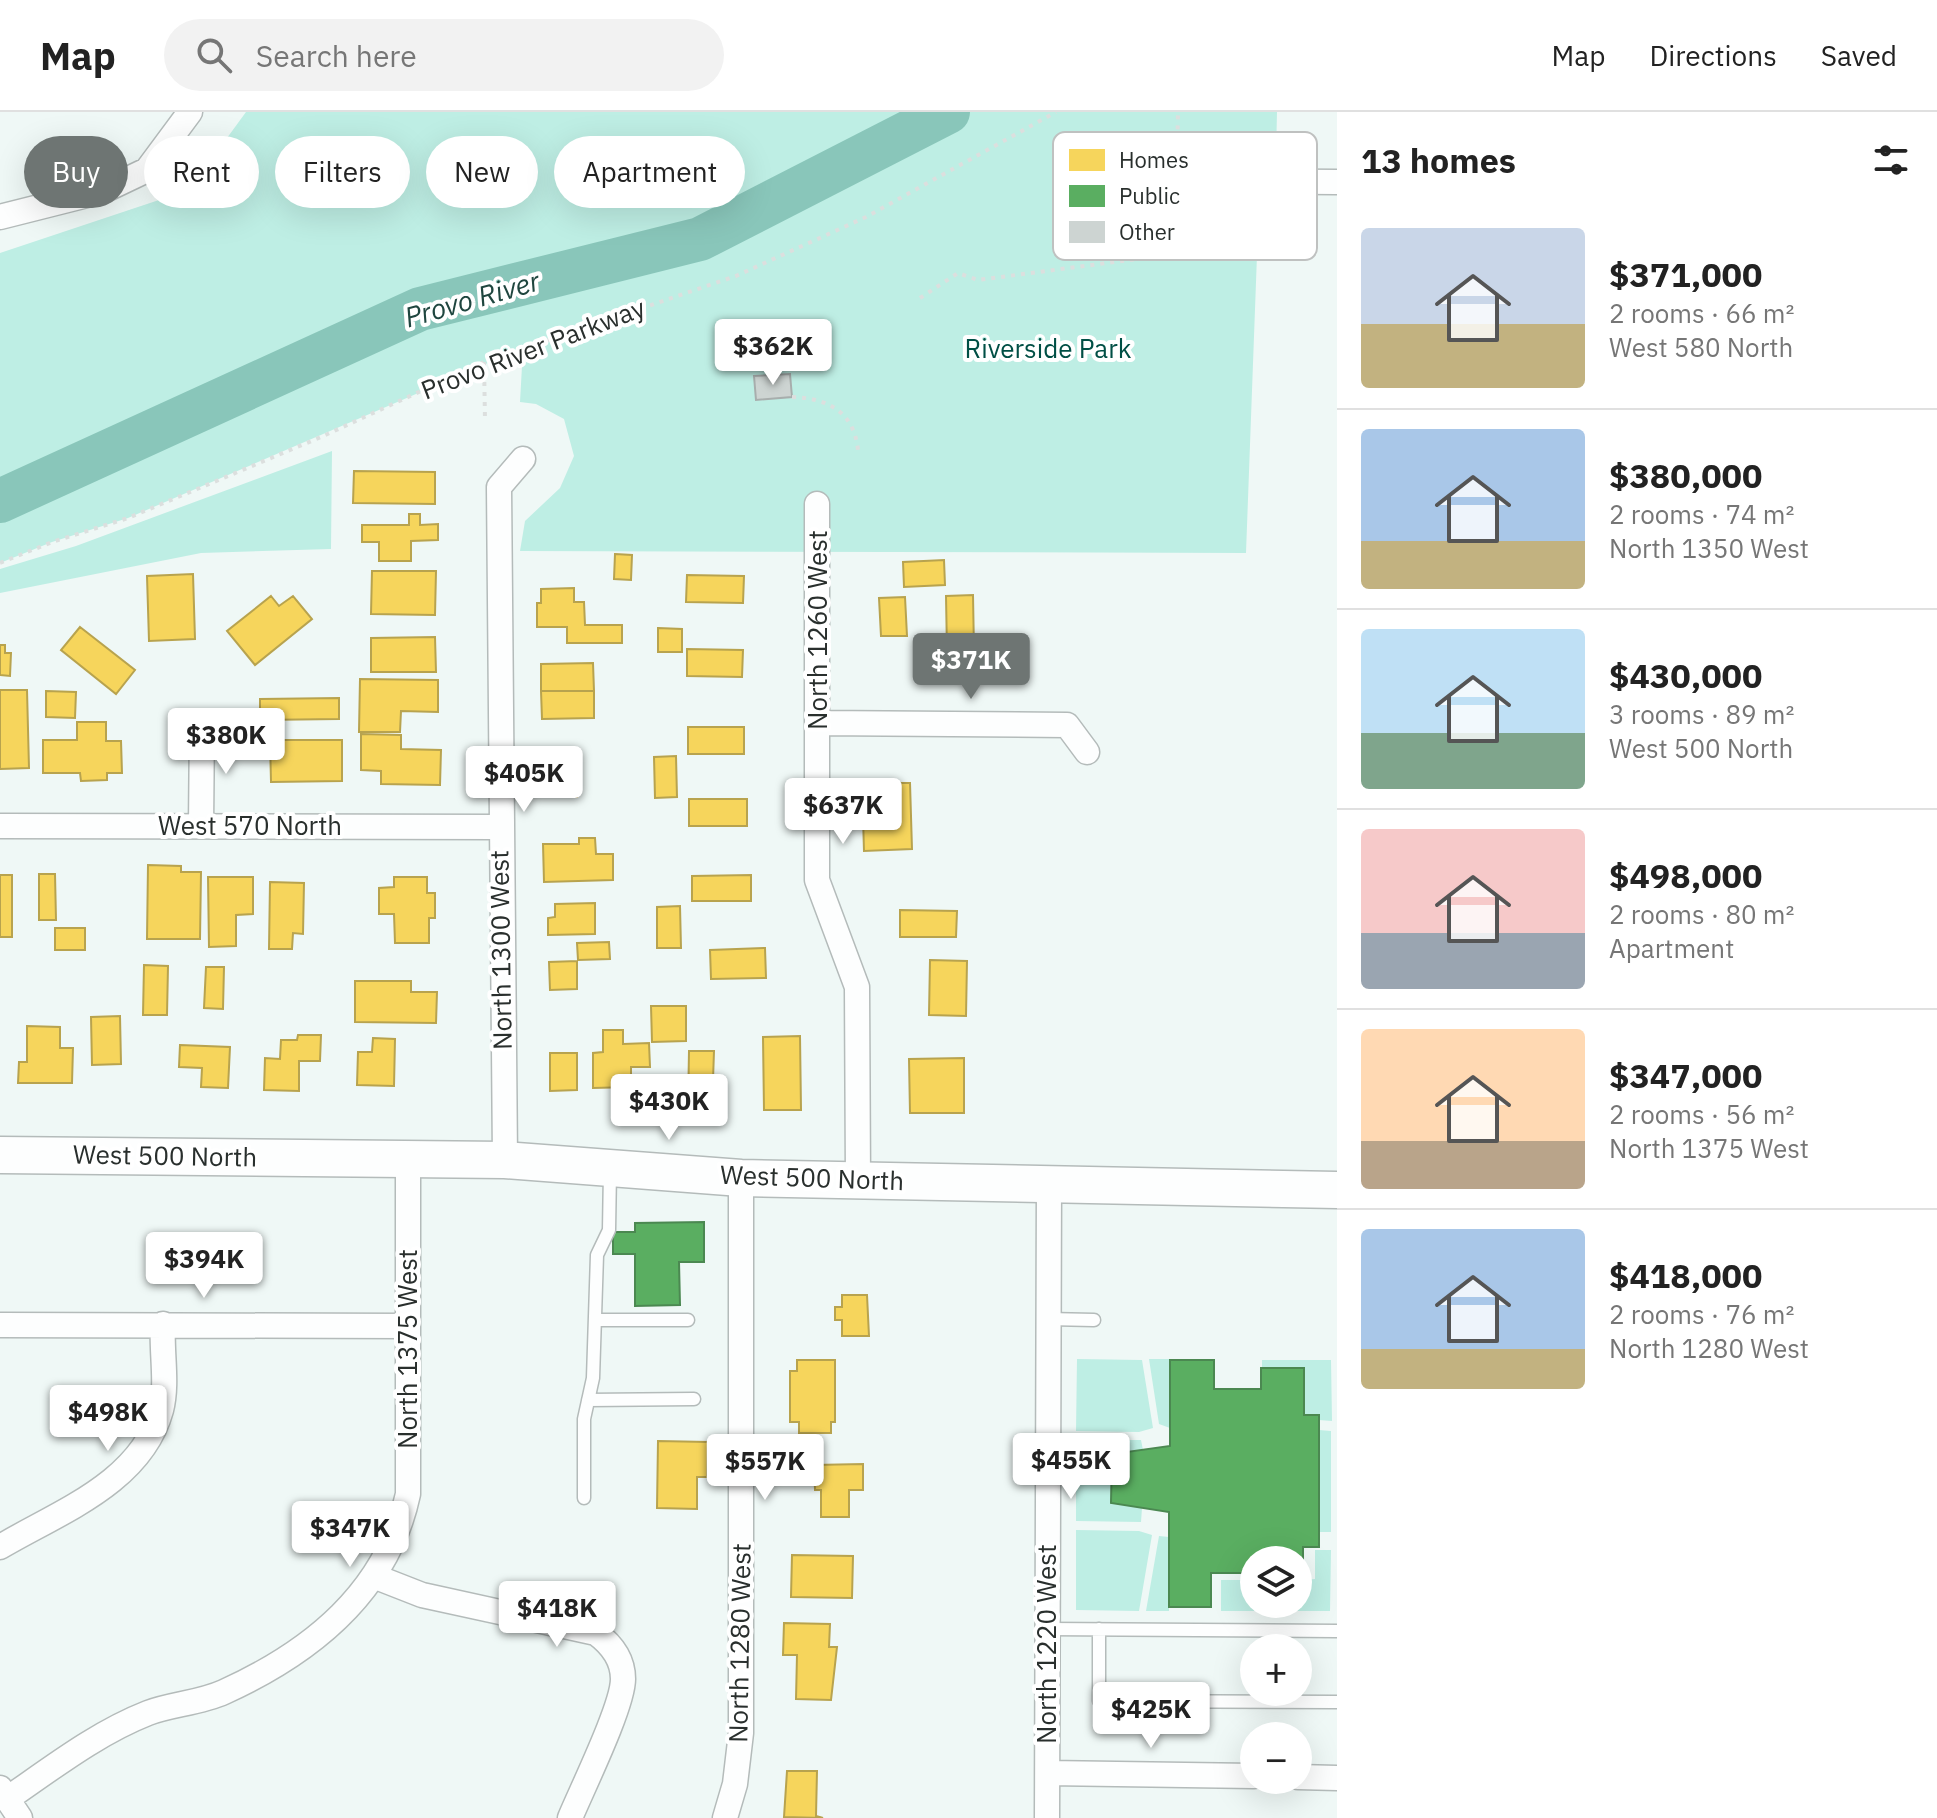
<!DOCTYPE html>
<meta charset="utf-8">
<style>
body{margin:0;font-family:"IBM Plex Sans",sans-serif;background:#f2f2f2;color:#222;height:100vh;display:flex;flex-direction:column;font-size:30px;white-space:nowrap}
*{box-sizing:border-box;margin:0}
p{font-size:26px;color:#767676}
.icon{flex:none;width:44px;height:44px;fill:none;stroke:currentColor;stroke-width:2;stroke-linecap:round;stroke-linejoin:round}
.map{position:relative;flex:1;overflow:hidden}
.side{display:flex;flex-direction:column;background:#fff;width:600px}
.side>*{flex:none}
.hud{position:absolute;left:24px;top:24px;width:760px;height:72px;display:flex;gap:16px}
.controls{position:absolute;left:1240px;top:1434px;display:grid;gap:16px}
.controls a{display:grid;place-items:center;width:72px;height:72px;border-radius:50%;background:#fff;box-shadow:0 8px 32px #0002;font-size:40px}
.price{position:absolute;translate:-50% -68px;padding:0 18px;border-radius:8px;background:#fff;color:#222;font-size:26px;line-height:52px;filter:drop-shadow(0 2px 4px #0008)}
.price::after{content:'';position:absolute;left:50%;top:48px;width:24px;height:18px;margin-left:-12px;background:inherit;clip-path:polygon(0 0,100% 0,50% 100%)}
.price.active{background:#6e7573;color:#fff}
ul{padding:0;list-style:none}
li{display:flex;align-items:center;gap:24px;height:200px;padding:0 24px}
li+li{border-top:2px solid #e0e0e0}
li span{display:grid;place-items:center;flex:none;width:224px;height:160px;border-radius:8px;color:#555}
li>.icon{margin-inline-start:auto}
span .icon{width:96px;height:96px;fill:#fffc;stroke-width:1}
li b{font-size:34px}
h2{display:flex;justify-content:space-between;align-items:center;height:96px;padding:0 24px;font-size:34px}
.chip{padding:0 28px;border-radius:36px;background:#fff;box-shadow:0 8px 32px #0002;font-size:28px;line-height:72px}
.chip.active{background:#6e7573;color:#fff}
header{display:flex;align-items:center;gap:48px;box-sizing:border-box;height:112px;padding:0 40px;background:#fff;border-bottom:2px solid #e0e0e0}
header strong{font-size:38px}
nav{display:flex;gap:44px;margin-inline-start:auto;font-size:28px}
.search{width:560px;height:72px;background:#f2f2f2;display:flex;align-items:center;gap:20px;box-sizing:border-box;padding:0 28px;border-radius:44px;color:#767676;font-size:30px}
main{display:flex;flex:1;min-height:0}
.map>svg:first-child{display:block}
.green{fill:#beeee4}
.homes{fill:#f6d55c;stroke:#b8a34e;stroke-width:2}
.public{fill:#5aae61;stroke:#4b8851;stroke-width:2}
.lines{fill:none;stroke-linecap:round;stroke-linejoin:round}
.river{stroke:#89c6ba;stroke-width:44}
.building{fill:#cdd4d2;stroke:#a8aead;stroke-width:2}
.lane-casing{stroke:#b4bbba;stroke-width:15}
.street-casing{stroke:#b4bbba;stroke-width:27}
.secondary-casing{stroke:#b4bbba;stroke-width:39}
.path{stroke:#dcdfde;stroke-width:4;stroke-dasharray:4 6;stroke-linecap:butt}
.lane{stroke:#fdfefe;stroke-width:12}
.street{stroke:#fdfefe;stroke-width:24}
.secondary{stroke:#fdfefe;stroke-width:36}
.labels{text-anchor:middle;stroke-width:8;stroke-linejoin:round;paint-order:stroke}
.street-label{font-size:26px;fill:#292f2d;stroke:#fff}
.park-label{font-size:26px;fill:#004f45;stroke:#fff}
.water-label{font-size:28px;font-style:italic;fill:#1f463f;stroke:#fff}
.key{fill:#fff;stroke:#bfc1c0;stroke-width:2}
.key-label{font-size:22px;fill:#292f2d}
</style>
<header>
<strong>Map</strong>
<div class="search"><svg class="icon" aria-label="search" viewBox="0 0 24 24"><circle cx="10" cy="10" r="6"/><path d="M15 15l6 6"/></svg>Search here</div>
<nav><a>Map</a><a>Directions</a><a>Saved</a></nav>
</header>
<main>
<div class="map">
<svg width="1337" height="1706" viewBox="0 0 1337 1706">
<rect width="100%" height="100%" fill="#eff8f6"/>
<path class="green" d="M246,0h1031l-2,89h-16l-13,352 -726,-2 5,-30 35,-33 14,-32 -10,-37 -28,-15 -16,-2 3,-54 -395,170 -76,24 -52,21v-310l189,-63z
M332,339l-1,98 -130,4 -201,40v-24l76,-23z
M1077,1247l65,1 11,68 -14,4 -63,-1z
M1149,1247h21v69l-11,-4z
M1262,1248h69l1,61 -13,-1v-5h-15v-47h-42z
M1319,1318l12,1v101h-12z
M1076,1328h65l2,10 -31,5 -1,48 31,5 -1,14 -65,-1z
M1076,1418l63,1 13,4 -13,76 -63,-1z
M1159,1424l10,1v74h-23z
M1315,1438h16l-1,61h-68l-1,-7h37l5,-24 12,-1z
M1221,1468h33v31h-33z"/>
<path class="homes" d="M354,359l81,1v32l-82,-1z
M409,402h11v11l18,-1v16l-27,1v20h-32v-19h-17v-17h47z
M615,442l17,1 -1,25 -17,-1z
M944,448l1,25 -41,2 -1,-25z
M372,459h64l-1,44 -64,-1z
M193,462l2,65 -46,2 -2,-65z
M687,463l57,1 -1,27 -57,-1z
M574,476v14h10l1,23h37v18h-55v-16h-30v-24h4v-14z
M973,483l1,56 -27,1 -1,-56z
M271,484l8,10 14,-10 19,23 -57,46 -28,-34z
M905,485l2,39h-26l-2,-38z
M80,515l55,43 -19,24 -55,-44z
M658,516l24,1v23h-24z
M435,525l1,35h-65v-34z
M0,533h5v8h6l-1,23 -10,-1z
M687,537l56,1 -1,27 -55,-1z
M593,551l1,28h-53v-27z
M360,567l78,1v32l-37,-1 -1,21h-41z
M0,578h27l2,78 -29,1z
M46,579l30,1 -1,26 -29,-1z
M541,579h53v27l-52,1z
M339,586v21l-79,1v-21z
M77,610h29v19h15l1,32h-15v7l-26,1 -1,-8h-37v-33h34z
M688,615h56v27h-56z
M361,622l40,1v14l40,1 -1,35 -59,-1v-13l-20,-1z
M270,628h72v41l-71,1z
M676,644l1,41 -22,1 -1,-41z
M542,651h35v34h-35z
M883,671h27l2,66 -48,2 -1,-34 21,-1z
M689,687h58v27h-58z
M579,726h16l1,16h17v26l-69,2 -1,-38h36z
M148,753l33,1v6h20l-1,67h-53z
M39,762h16l1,46h-17z
M0,763h12v62h-12z
M751,763v26h-59v-25z
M208,765h45v37l-17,1v31l-27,1z
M394,765h33v16h8v25h-6v25h-34l-1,-29h-15v-26l15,-1z
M270,770l34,1 -1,51 -10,-1 -1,16h-23z
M595,791v31l-47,1v-17l7,-1v-13z
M680,794l1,42h-24v-41z
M900,798l57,1 -1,26h-56z
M55,816h30v22h-30z
M609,830l1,17 -32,1 -1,-17z
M765,836l1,30 -55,1 -1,-29z
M930,848l37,1 -1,55 -37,-1z
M577,849v28l-27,1 -1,-28z
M144,853l24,1 -1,49h-24z
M206,855h18l-1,42 -19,-1z
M355,869h56v11h26l-1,31 -81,-1z
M651,894h35v35l-34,1z
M120,904l1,48 -29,1 -1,-48z
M27,914l33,1v21h13l-1,35h-54l1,-21h8z
M603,918h20v14l26,-1 1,24h-19v20l-38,1v-35l10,-1z
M298,923h23l-1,26h-21v30l-35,-1 1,-32 15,1 1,-19h16z
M800,924l1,74h-37l-1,-73z
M373,926l22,1 -1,47 -37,-1 1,-33h14z
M180,933l50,2 -2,41 -27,-1 1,-19 -23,-1z
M689,939h25l-2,58 -24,-1z
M550,941h27v37l-27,1z
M964,946v55h-54l-1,-54z
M842,1183h25l2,41h-27v-16h-7v-13h7z
M797,1248h38v62h-4v11h-32v-11h-9v-51h7z
M658,1329l50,1 -1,35h-10v32l-40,-1z
M863,1352v26h-14v27h-28v-27h-6l-1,-25z
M792,1443l61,1 -1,42 -61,-1z
M784,1511l46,1 -1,23h8l-6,53 -35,-1 1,-44h-14z
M787,1659h30l-1,45 7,2 -39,-1z"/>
<path class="public" d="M704,1110v40h-25l1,43 -45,1v-52h-22v-22h22v-9z
M1170,1248h44v29h47v-21h43v47h15v132h-16v54h-5v-41h-44v13h-43v34h-42v-95l-58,-9 1,-49 58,-8z"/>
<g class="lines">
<path class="river" d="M0,389l420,-192 280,-70 248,-127"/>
</g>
<path class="building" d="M790,262l2,23 -36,3 -2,-24z"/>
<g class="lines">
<g class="lane-casing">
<path id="lane" d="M1048,1207l46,1
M597,1208h91
M588,1288l106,-1
M584,1386v-79l9,-41 4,-123 12,-25 1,-59
M1047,1517l290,2
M1099,1517v72l238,1"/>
</g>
<g class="street-casing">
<path id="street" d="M1223,69l114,1
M0,105l103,-26 44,-21 43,-58
M817,392v376l40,107 1,194
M819,611l248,2 20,27
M0,714l500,1
M201,714l1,-100
M505,1048l-6,-673 24,-28
M0,1213l407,1
M0,1435c59,-35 141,-64 161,-137 7,-27 0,-58 2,-86
M376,1465l46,18 174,38c15,11 27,26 27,46 0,27 -41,110 -53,139
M1048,1661l206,3
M1298,1665l39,1
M0,1676l20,30
M7,1687c45,-31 90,-66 141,-86 24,-9 52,-10 76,-21 88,-40 163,-100 184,-198v-335
M725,1706l10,-34 6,-51v-555
M1047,1706l2,-636"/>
</g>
<g class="secondary-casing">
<path id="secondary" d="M0,1043l505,5 236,18 596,12"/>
</g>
<path class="path" d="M920,186l38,-25 20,7 197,-26 3,-142
M484,250l1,58
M792,285c36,1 62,15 66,53
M0,451l52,-21 76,-24 193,-81 163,-75 252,-86 130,-59 190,-105"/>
<use href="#lane" class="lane"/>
<use href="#street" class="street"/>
<use href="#secondary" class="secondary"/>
</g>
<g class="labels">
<g class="street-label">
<text transform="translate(533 237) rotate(-21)" y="9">Provo River Parkway</text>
<text transform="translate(818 518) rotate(-90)" y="9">North 1260 West</text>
<text x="250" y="723">West 570 North</text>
<text transform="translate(501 838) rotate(-91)" y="9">North 1300 West</text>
<text transform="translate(165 1044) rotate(1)" y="9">West 500 North</text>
<text transform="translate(812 1066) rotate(2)" y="9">West 500 North</text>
<text transform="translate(408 1237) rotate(-90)" y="9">North 1375 West</text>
<text transform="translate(740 1531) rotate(-89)" y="9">North 1280 West</text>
<text transform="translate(1047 1532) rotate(-90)" y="9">North 1220 West</text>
</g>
<g class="park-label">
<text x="1048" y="246">Riverside Park</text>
</g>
<g class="water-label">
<text transform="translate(472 187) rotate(-16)" y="10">Provo River</text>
</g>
</g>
<rect x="1053" y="20" width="264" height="128" rx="12" class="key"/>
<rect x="1069" y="37" width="36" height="22" fill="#f6d55c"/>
<rect x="1069" y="73" width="36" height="22" fill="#5aae61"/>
<rect x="1069" y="109" width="36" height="22" fill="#cdd4d2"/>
<g class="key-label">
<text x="1119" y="56">Homes</text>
<text x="1119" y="92">Public</text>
<text x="1119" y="128">Other</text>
</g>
</svg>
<div class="controls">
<a><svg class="icon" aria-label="layers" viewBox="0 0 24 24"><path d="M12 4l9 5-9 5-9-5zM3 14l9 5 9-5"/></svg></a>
<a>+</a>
<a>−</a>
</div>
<b class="price" style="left:773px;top:275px">$362K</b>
<b class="price active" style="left:971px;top:589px">$371K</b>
<b class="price" style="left:226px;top:664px">$380K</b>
<b class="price" style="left:524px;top:702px">$405K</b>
<b class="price" style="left:843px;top:734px">$637K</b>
<b class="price" style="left:669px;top:1030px">$430K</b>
<b class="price" style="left:204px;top:1188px">$394K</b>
<b class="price" style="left:108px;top:1341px">$498K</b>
<b class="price" style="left:1071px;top:1389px">$455K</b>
<b class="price" style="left:765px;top:1390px">$557K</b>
<b class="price" style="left:350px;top:1457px">$347K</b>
<b class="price" style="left:557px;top:1537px">$418K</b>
<b class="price" style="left:1151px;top:1638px">$425K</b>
<div class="hud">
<a class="chip active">Buy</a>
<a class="chip">Rent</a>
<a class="chip">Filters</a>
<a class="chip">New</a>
<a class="chip">Apartment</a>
</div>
</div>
<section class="side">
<h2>13 homes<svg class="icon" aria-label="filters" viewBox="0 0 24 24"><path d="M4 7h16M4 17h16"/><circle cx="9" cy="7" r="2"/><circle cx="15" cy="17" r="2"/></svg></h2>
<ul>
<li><span style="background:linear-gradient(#c9d6e8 60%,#c2b280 0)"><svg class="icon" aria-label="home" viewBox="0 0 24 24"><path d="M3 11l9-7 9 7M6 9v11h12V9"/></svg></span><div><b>$371,000</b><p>2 rooms · 66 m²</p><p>West 580 North</p></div></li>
<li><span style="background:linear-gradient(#a9c7e8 70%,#c2b280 0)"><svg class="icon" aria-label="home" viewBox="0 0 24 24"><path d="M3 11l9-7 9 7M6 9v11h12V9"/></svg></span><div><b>$380,000</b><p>2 rooms · 74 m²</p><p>North 1350 West</p></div></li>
<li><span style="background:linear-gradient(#bfe0f5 65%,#7fa58c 0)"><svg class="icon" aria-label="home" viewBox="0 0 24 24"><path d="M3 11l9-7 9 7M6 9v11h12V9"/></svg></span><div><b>$430,000</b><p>3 rooms · 89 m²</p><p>West 500 North</p></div></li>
<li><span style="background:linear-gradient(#f6c9c9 65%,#9aa5b1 0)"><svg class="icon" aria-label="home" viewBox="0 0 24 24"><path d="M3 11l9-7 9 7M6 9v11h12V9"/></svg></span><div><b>$498,000</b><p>2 rooms · 80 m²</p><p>Apartment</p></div></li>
<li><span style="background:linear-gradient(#ffd9b3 70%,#b9a48a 0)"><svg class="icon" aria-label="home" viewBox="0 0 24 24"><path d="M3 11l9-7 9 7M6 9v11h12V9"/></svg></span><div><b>$347,000</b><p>2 rooms · 56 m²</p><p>North 1375 West</p></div></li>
<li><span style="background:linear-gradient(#a9c7e8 75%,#c2b280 0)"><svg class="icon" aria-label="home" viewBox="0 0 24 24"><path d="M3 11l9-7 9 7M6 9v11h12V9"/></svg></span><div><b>$418,000</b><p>2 rooms · 76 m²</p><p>North 1280 West</p></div></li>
</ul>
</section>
</main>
